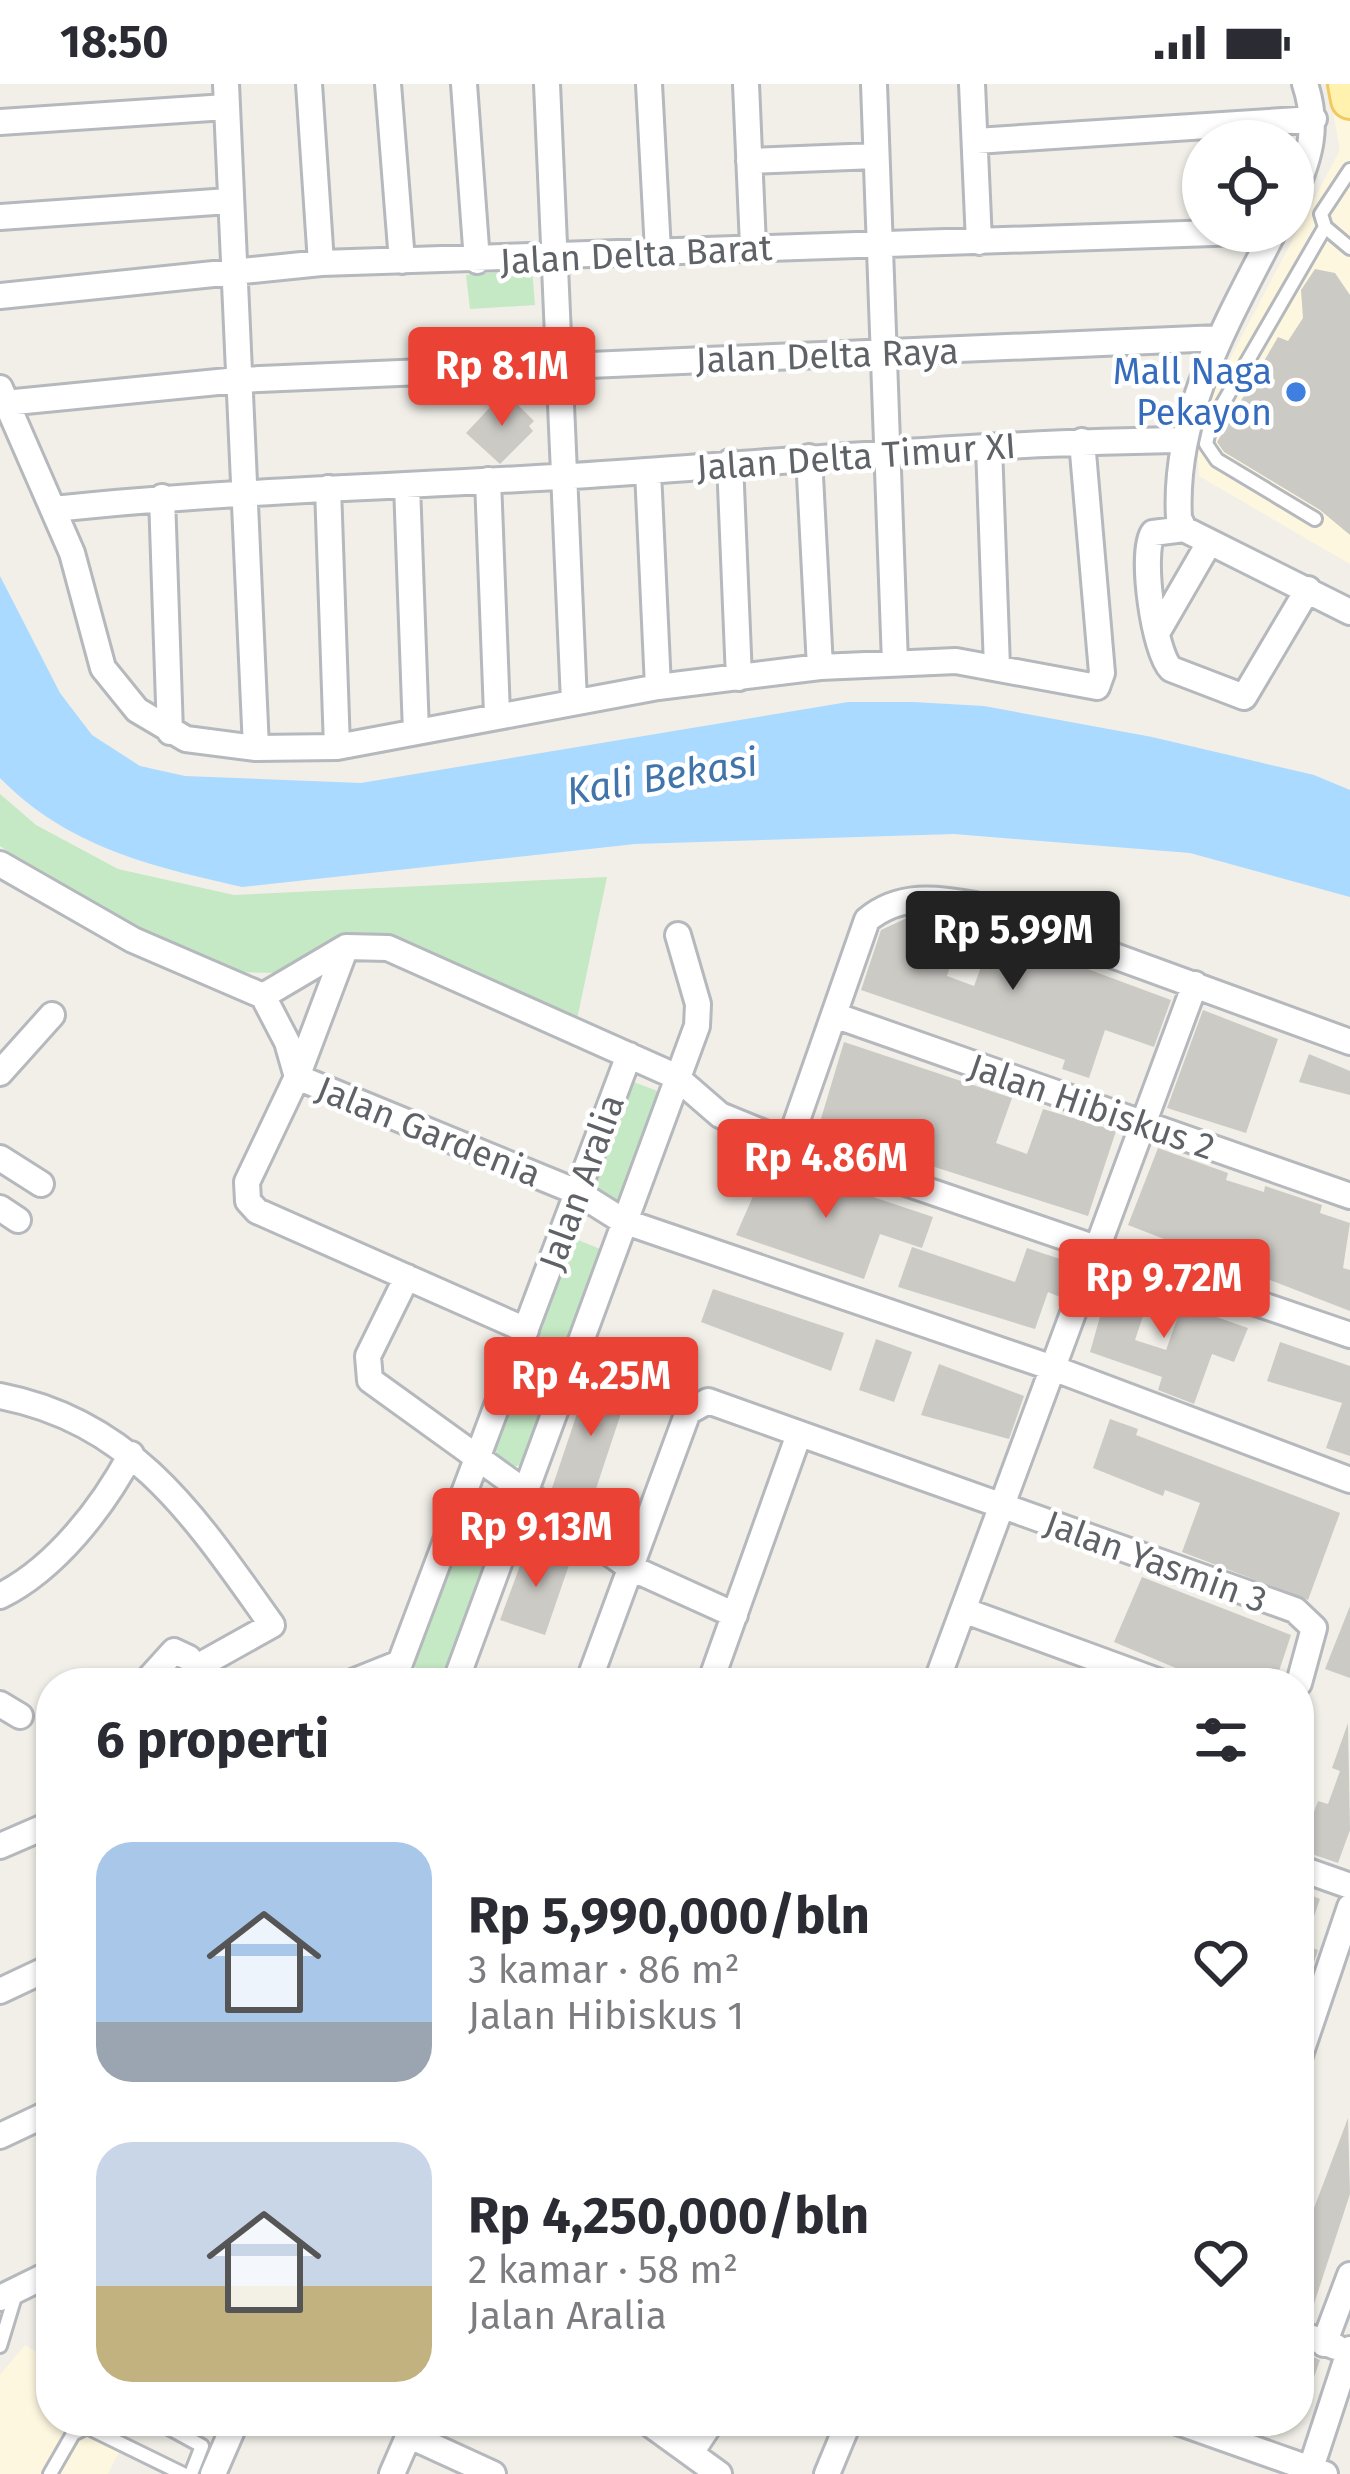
<!DOCTYPE html>
<html lang="id">
<meta charset="utf-8">
<style>
body{margin:0;font-family:"Fira Sans",sans-serif;background:#f2f2f3;color:#2b2b33;height:100vh;display:flex;flex-direction:column;font-size:45px;white-space:nowrap}
*{box-sizing:border-box;margin:0}
p{font-size:39px;color:#7c7c81}
.icon{flex:none;width:66px;height:66px;fill:none;stroke:currentColor;stroke-width:2;stroke-linecap:round;stroke-linejoin:round}
.map{position:relative;flex:1;overflow:hidden}
.details{position:absolute;left:36px;top:1584px;width:1278px;height:768px;display:flex;flex-direction:column;background:#fff;border-radius:48px;box-shadow:0 3px 9px #0004}
.details>*{flex:none}
.fabs{position:absolute;left:1182px;top:36px;display:grid;gap:24px}
.fabs a{display:grid;place-items:center;width:132px;height:132px;border-radius:50%;background:#fff;box-shadow:0 3px 9px #0004;font-size:60px}
.price{position:absolute;translate:-50% -102px;padding:0 27px;border-radius:12px;background:#ea4335;color:#fff;font-size:39px;line-height:78px;filter:drop-shadow(0 3px 6px #0008)}
.price::after{content:'';position:absolute;left:50%;top:72px;width:36px;height:27px;margin-left:-18px;background:inherit;clip-path:polygon(0 0,100% 0,50% 100%)}
.price.current{background:#222;color:#fff}
ul{padding:0;list-style:none}
li{display:flex;align-items:center;gap:36px;height:300px;padding:0 60px}
li span{display:grid;place-items:center;flex:none;width:336px;height:240px;border-radius:36px;color:#555}
li>.icon{margin-inline-start:auto}
span .icon{width:144px;height:144px;fill:#fffc;stroke-width:1}
li b{font-size:51px}
h2{display:flex;justify-content:space-between;align-items:center;height:144px;padding:0 60px;font-size:51px}
.status{display:flex;justify-content:space-between;align-items:center;height:84px;padding:0 60px;background:#fff;direction:ltr}
.status svg{height:33px;fill:currentColor}
.map>svg:first-child{display:block}
.commercial{fill:#fef7e0}
.green{fill:#c5e8c5}
.water{fill:#aadaff}
.building{fill:#cccac5}
.lines{fill:none;stroke-linecap:round;stroke-linejoin:round}
.service-casing{stroke:#b5b8bc;stroke-width:18}
.minor-casing{stroke:#b5b8bc;stroke-width:30}
.primary-casing{stroke:#f2c960;stroke-width:42}
.service{stroke:#fff;stroke-width:12}
.minor{stroke:#fff;stroke-width:24}
.primary{stroke:#fff2af;stroke-width:36}
.shop-dot{fill:#3f7fe0;stroke:#fff;stroke-width:4.5}
.labels{text-anchor:middle;stroke-width:9;stroke-linejoin:round;paint-order:stroke}
.street-label{font-size:36px;fill:#5f6368;stroke:#fff}
.shop-label{font-size:36px;fill:#366cbe;stroke:#fff;text-anchor:end}
.water-label{font-size:39px;font-style:italic;fill:#4174aa;stroke:#fff}
</style>
<div class="status"><b>18:50</b><svg viewBox="0 0 49 12"><path d="M0 12V9h3v3zM5 12V6h3v6zM10 12V3h3v9zM15 12V0h3v12zM26 1h20v11H26zM47 4h2v5h-2z"/></svg></div>
<div class="map">
<svg width="1350" height="2390" viewBox="0 0 1350 2390">
<rect width="100%" height="100%" fill="#f1efe8"/>
<path class="commercial" d="M1328,0h22v480l-151,-88 -3,-53 144,-273z
M25,2261l26,16v60h83l-26,53h-108v-99z"/>
<path class="green" d="M532,185l3,36 -65,4 -4,-34z
M0,710l36,31 82,44 116,26 373,-18 -31,147 -193,-81 -102,30 -56,-1 -143,-71 -82,-55z
M631,997l29,11 -42,112 -30,-11z
M571,1153l29,12 -78,215 -10,4 -21,-11z
M479,1418l20,8 3,13 -57,160h-24l-7,-19 54,-152z"/>
<path class="water" d="M0,492l60,117 32,42 48,31 45,10 176,7 487,-81h65l71,4 168,31 162,38 36,15v107l-160,-44 -236,-19 -319,10 -393,43c-92,-21 -174,-40 -242,-109z"/>
<path class="building" d="M1315,185l20,4 15,22v240l-30,-25 -96,-58 -7,-10 61,-105 10,4 15,-23 -2,-28z
M510,313l24,24 -5,5 4,5 -33,33 -34,-31 30,-32 4,4z
M932,832l31,9 -16,51 27,10 19,-52 178,66 -17,47 -49,-17 -16,48 -27,-9 3,-9 -204,-70 20,-60 26,-12 20,7z
M1203,926l75,29 -32,94 -79,-25z
M844,958l168,56 -16,45 31,11 16,-45 73,22 -28,85 -169,-54 -99,-40z
M1309,970l41,17v24l-51,-13z
M1158,1064l70,25 -2,7 38,12 1,-6 57,19 -2,8 30,10 -7,45 7,2v41l-222,-86z
M768,1078l165,55 -11,31 -42,-14 -16,45 -128,-44z
M912,1163l103,35 12,-34 45,15 -12,34 -12,-5 -13,37 -137,-42z
M1111,1194l40,14 -16,48 31,10 16,-45 66,23 -14,34 -22,-8 -18,50 -36,-14 4,-13 -72,-25z
M713,1205l131,44 -13,38 -130,-49z
M876,1255l36,13 -18,50 -35,-12z
M1280,1258l70,24v90l-24,-8 16,-45 -75,-22z
M939,1280l85,32 -15,43 -88,-24z
M593,1282l39,14 -45,136 -36,-25z
M1110,1335l28,10 -2,6 204,78 -32,87 -126,-48 18,-49 -35,-13 -2,6 -70,-28z
M528,1460l43,15 -26,76 -45,-15z
M1142,1493l149,58 -16,48h-41l-23,-8 -2,7 -95,-40z
M1350,1522v72l-25,-9z
M1348,1639l2,107 -12,33 -38,-13 18,-49 10,3 12,-33 -8,-3z
M1299,1807l21,8 -16,46 14,5 -17,51z
M1348,2034l2,76 -41,125 -10,-2v-69z
M1299,2267l21,9 -19,54 -2,-1z"/>
<g class="lines">
<g class="service-casing">
<path id="service" d="M1350,86l-29,44 4,13 25,21
M1315,435l-98,-59 -11,-16 4,-18 115,-199
M0,2262l17,-56
M156,2337l46,25 -11,28
M50,2390l23,-40 14,-7 96,47"/>
</g>
<g class="minor-casing">
<path id="minor" d="M226,0l30,664
M309,0l12,179
M388,0l14,177
M464,0l13,177
M547,0l27,618
M649,0l9,167
M746,0l7,162
M874,0l21,579
M972,0l7,158
M0,38l226,-15
M976,57l338,-22
M749,77l126,-5
M1293,112c17,-39 26,-70 12,-112
M0,133l229,-16
M0,212l321,-33 953,-32c-46,90 -101,182 -95,287l5,11 166,83
M0,304l72,165 31,115 34,42 49,29 70,9 81,-1 321,-60 162,-20 136,-6 141,26 5,-14 -20,-232
M5,319l233,-23 981,-42
M989,362l8,221
M809,373l11,210
M730,378l9,216
M648,387l10,216
M488,396l9,234
M407,401l9,247
M328,404l9,259
M162,413l8,235
M54,425c197,-21 395,-23 592,-38 179,-13 358,-29 538,-31
M1184,445l-31,4c-13,21 1,119 18,136l73,28 64,-108
M1157,549l52,-90
M0,780l133,76 130,56 24,46 10,35
M263,912l83,-49
M834,931l516,181
M0,989l52,-58
M297,993l280,115 46,29 427,146 300,113
M789,1059l78,-223c32,-27 70,-22 108,-15l375,137
M0,1074l41,26
M0,1124l18,12
M407,1193l-39,79 2,24 259,187 106,48
M526,1246l-269,-119 -9,-10 -1,-19 50,-105 49,-130 42,1 287,128 45,39 69,28 561,192
M0,1312c135,26 197,124 272,229l-77,43
M0,1512c55,-27 103,-89 131,-142
M963,1526l200,73
M145,1599l29,-32 15,7 14,25
M350,1599l50,-20 229,-608
M455,1599l242,-657 1,-22 -20,-69
M588,1599l100,-271 20,-11 587,209 19,18 -15,55
M710,1599l88,-246
M936,1599l259,-699
M0,1620l20,12
M0,1762l51,-22
M1299,1784l51,18
M0,1907l51,-24
M1299,1974l51,-151
M0,2052l51,-24
M0,2214l51,-25
M1299,2249l37,14
M1324,2260l26,-69
M646,2337l73,53
M1175,2337l150,53
M408,2351l85,39
M692,2367l20,-30
M213,2390l23,-53
M392,2390l23,-53
M827,2390l22,-53
M1309,2390l41,-125"/>
</g>
<g class="primary-casing">
<path id="primary" d="M1347,0l3,16"/>
</g>
<use href="#service" class="service"/>
<use href="#minor" class="minor"/>
<use href="#primary" class="primary"/>
</g>
<circle class="shop-dot" cx="1296" cy="308" r="12"/>
<g class="labels">
<g class="street-label">
<text transform="translate(636 170) rotate(-3)" y="13">Jalan Delta Barat</text>
<text transform="translate(827 271) rotate(-2)" y="13">Jalan Delta Raya</text>
<text transform="translate(856 372) rotate(-4)" y="13">Jalan Delta Timur XI</text>
<text transform="translate(1092 1022) rotate(19)" y="13">Jalan Hibiskus 2</text>
<text transform="translate(429 1047) rotate(22)" y="13">Jalan Gardenia</text>
<text transform="translate(581 1098) rotate(-70)" y="13">Jalan Aralia</text>
<text transform="translate(1156 1477) rotate(20)" y="13">Jalan Yasmin 3</text>
</g>
<g class="shop-label">
<text x="1272" y="300">Mall Naga<tspan x="1272" dy="41">Pekayon</tspan></text>
</g>
<g class="water-label">
<text transform="translate(662 692) rotate(-9)" y="14">Kali Bekasi</text>
</g>
</g>
</svg>
<div class="fabs">
<a><svg class="icon" aria-label="locate" viewBox="0 0 24 24"><circle cx="12" cy="12" r="6"/><path d="M12 2v4M12 18v4M2 12h4M18 12h4"/></svg></a>
</div>
<b class="price" style="left:502px;top:345px">Rp 8.1M</b>
<b class="price current" style="left:1013px;top:909px">Rp 5.99M</b>
<b class="price" style="left:826px;top:1137px">Rp 4.86M</b>
<b class="price" style="left:1164px;top:1257px">Rp 9.72M</b>
<b class="price" style="left:591px;top:1355px">Rp 4.25M</b>
<b class="price" style="left:536px;top:1506px">Rp 9.13M</b>
<section class="details">
<h2>6 properti<svg class="icon" aria-label="filters" viewBox="0 0 24 24"><path d="M4 7h16M4 17h16"/><circle cx="9" cy="7" r="2"/><circle cx="15" cy="17" r="2"/></svg></h2>
<ul>
<li><span style="background:linear-gradient(#a9c7e8 75%,#9aa5b1 0)"><svg class="icon" aria-label="home" viewBox="0 0 24 24"><path d="M3 11l9-7 9 7M6 9v11h12V9"/></svg></span><div><b>Rp 5,990,000/bln</b><p>3 kamar · 86 m²</p><p>Jalan Hibiskus 1</p></div><svg class="icon" aria-label="heart" viewBox="0 0 24 24"><path d="M12 20l-8-8c-3-5 5-10 8-4 3-6 11-1 8 4z"/></svg></li>
<li><span style="background:linear-gradient(#c9d6e8 60%,#c2b280 0)"><svg class="icon" aria-label="home" viewBox="0 0 24 24"><path d="M3 11l9-7 9 7M6 9v11h12V9"/></svg></span><div><b>Rp 4,250,000/bln</b><p>2 kamar · 58 m²</p><p>Jalan Aralia</p></div><svg class="icon" aria-label="heart" viewBox="0 0 24 24"><path d="M12 20l-8-8c-3-5 5-10 8-4 3-6 11-1 8 4z"/></svg></li>
</ul>
</section>
</div>
